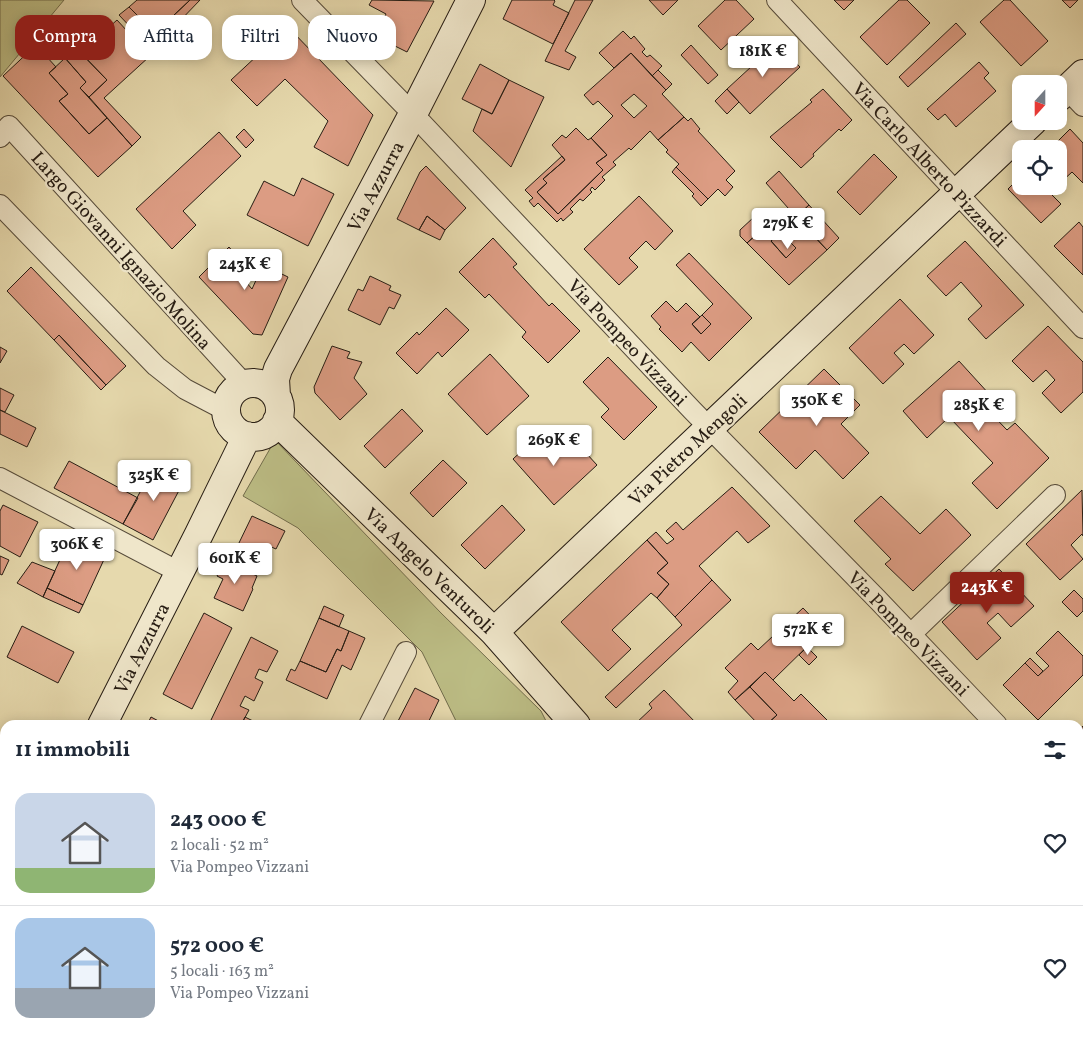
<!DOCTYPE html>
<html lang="it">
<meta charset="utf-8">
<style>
body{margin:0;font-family:Vollkorn,serif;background:#f6f6f7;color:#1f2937;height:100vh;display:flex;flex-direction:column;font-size:19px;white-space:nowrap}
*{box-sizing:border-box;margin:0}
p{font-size:16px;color:#747a83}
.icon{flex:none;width:28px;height:28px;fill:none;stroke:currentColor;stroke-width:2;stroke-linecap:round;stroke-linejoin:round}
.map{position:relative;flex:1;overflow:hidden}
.sheet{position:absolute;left:0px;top:720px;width:1084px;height:321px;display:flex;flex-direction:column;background:#fff;border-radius:15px 15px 0 0;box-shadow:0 2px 12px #0003}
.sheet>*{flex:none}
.banner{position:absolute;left:15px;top:15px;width:500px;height:45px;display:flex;gap:10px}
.needle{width:32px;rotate:201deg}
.controls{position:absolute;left:1012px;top:75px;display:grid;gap:10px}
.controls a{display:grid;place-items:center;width:55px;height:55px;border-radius:10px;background:#fff;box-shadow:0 2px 12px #0003;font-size:25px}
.price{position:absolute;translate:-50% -42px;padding:0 11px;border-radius:5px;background:#fff;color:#222;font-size:16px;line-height:32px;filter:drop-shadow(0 1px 2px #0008)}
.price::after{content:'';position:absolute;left:50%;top:30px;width:15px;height:11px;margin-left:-8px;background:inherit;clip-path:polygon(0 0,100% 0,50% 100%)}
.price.active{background:#8f2418;color:#fff}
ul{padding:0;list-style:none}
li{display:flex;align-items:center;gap:15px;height:125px;padding:0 15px}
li+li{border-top:1px solid #e0e1e3}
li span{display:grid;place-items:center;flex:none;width:140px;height:100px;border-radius:15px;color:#555}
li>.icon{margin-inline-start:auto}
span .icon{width:60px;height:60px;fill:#fffc;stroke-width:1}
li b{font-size:21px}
h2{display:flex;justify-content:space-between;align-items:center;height:60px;padding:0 15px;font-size:21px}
.chip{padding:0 18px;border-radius:15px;background:#fff;box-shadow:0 2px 12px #0003;font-size:18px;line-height:45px}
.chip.active{background:#8f2418;color:#fff}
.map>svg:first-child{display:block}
.green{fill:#bcbd85;stroke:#716c4c}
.building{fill:#dc9c83;stroke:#261c13;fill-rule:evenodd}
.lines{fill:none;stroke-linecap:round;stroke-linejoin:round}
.street-casing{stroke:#564b3a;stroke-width:22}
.secondary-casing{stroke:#261c13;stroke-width:30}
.street{stroke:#efe6ca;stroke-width:20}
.secondary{stroke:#efe6ca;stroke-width:28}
.labels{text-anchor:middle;stroke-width:4.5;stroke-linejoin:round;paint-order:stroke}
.street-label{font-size:19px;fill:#261c13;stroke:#efe6ca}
</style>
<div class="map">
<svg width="1083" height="1041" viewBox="0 0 1083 1041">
<rect width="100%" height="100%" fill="#e6d9ad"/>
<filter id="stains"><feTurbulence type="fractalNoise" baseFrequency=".004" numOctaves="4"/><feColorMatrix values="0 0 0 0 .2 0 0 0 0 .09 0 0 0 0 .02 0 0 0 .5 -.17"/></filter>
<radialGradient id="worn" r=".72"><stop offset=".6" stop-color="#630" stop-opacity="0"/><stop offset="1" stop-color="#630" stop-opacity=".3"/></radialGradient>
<path class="green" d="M0,0h64l-64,77z
M275,440l166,173 100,98 7,14h-90l-36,-73 -124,-124 -55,-32z
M1083,854v160l-4,4v-160z"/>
<path class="building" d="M137,0h53l-35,33 -26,-26z
M190,0h10l-48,50 -33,-35 10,-8 26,26z
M372,0l62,1 -27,51 -32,-16 11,-22 -17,-9z
M512,0h42l1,1 -2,4 16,8 -16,31 -50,-25z
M575,0h18l-28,51 11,6 -7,13 -24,-9z
M649,0h29l-15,15z
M725,0h11l18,19 -33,31 -23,-24z
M834,0h20l-10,10z
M899,0h8l23,23 -43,42 -27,-28z
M1004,0h6l38,41 -27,25 -41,-44z
M1062,0h16l-8,8z
M117,20l33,36 -46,42 37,39 -9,9 -43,-49 18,-17 -31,-32 16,-15 5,5z
M956,23l10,11 -58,53 -9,-10z
M288,27l85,88 -25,51 -34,-19 14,-26 -43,-42 -28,27 -26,-26z
M623,31l8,8 3,-3 11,13 -3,3 5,5 3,-2 12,11 -10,10 -21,-23 -17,15 -15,-15z
M777,43l23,24 -50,47 -23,-25z
M36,45l20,22 -7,6 19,21 -9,7 30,33 18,-16 25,28 -34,31 -95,-101z
M691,45l27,30 -10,9 -27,-29z
M76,48l31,32 -18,17 -9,-9 6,-6 -21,-24z
M631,53l35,37 -4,4 22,23 -26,23 -8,-9 -19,19 -2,-2 -16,14 3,3 -14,12 3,3 -10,10 -3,-3 -2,3 2,2 -9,9 -3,-2 -10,10 3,3 -10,9 -2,-3 -4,4 -19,-19 -4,4 -5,-6 4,-3 -8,-8 37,-34 3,4 -22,19 4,4 -10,9 21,22 45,-44 -7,-7 11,-8 -16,-17 22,-22 -15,-15 -5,4 -9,-10zM634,94l13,12 -13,12 -13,-13z
M65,58l21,24 -6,6 27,30 -18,16 -30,-33 9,-7 -19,-21z
M979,62l10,11 -5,5 12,13 -40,36 -11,-13 -7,6 -11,-11z
M480,64l29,16 -17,34 -30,-15z
M658,70l14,14 -6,6 -14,-14z
M509,80l35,17 -33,70 -38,-36 9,-22 10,5z
M727,89l12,13 -12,12 -12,-13z
M823,89l29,31 -11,11 -2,-2 -26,25 1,2 -13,12 -31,-31 42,-35 -2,-2z
M684,117l4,4 3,-3 9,11 -2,2 37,40 -9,9 7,7 -8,9 -7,-7 -10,10 -32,-32 3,-3 -13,-12 2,-2 -10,-10z
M576,128l12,12 3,-2 16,17 -11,8 7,7 -45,44 -21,-22 10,-9 -4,-4 22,-19 -13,-15 10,-10 4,3z
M244,129l10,11 -8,8 -10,-11z
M1070,129l13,14v40l-11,-11 -13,12v-35h-9z
M219,132l22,24 -58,55 13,14 -24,24 -36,-40z
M874,154l23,23 -37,38 -23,-23z
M426,166l40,42 -21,22 -18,-14 -8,14 -22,-11 23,-47z
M676,167l32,32 -7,7 -9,-10 2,-2 -22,-22z
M779,171l30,34 -13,12 -30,-34z
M1021,176v10h36l-7,7 11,11 -20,19 -33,-34z
M302,178l32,16 -26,52 -61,-31 17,-34 30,15z
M639,196l34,35 -18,19 -9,-9 -17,17 9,9 -19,18 -35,-36z
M809,205l30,33 -12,12 -31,-33z
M427,216l18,14 -5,10 -21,-10z
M754,217l9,2 5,5 -21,19 -7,-7v-6z
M796,217l31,33 -38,35 -42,-42 21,-19 10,11 -7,6 15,17 10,-10 -16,-16z
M1079,222l4,5v48l-29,-29z
M780,232l16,16 -10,10 -15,-17z
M493,238l24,26 -4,3 36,39 3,-3 28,28 -32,32 -26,-26 4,-5 -37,-38 -4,4 -26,-26z
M965,241l59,64 -38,34 -18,-20 14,-13 -21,-24 -15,14 -19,-20z
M229,247l13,15 -8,6 18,21 11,-24 25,12 -26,58 -9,-1 -54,-57z
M689,253l63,65 -43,43 -18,-19 -9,10 -23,-23 2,-2 -10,-11 15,-15 11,11 9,-9 14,14 -8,7 9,10 10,-10 -9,-9 11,-11 -37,-39z
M31,267l95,99 -20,19 -47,-50 -5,5 -47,-49z
M370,276l21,10 -2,4 12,5 -7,14 -5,-2 -9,18 -32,-15 10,-21 5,2z
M900,299l34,36 -20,19 -10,-10 -10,9 10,11 -21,20 -34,-36z
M446,308l23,22 -27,27 -4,-5 -21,22 -21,-21 21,-21 2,3z
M702,315l9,9 -10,10 -9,-10z
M1048,326l35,36v30l-22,21 -19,-20 13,-13 -9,-10 -13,12 -21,-21z
M59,335l47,50 -5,5 -47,-50z
M332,346l18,6 -3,6 15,4 -8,16 13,16 -27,26 -25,-27 -1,-6z
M0,347l7,4 -7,12z
M490,354l39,42 -42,39 -39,-41z
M608,357l49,50 -33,33 -23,-23 8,-8 -26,-27z
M959,361l31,34 -9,8 26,27 8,-7 34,35 -52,51 -25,-26 21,-20 -44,-46 -22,21 -24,-27z
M824,369l36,36 -19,19 28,29 -26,26 -28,-29 -19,19 -37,-37z
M0,388l14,7 -9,17 -5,-2z
M402,409l21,22 -38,37 -21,-22z
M0,410l36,18 -9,19 -27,-13z
M540,434l19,21 16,-14 22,24 -43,40 -41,-46z
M443,460l24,23 -34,34 -23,-24z
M69,461l69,37 -15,26 -69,-36z
M155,464l30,15 -32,61 -30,-16z
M732,487l38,39 -22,17 -11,-12 -38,35 13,14 -37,37 -18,-19 12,-14 -12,-11 11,-10 -21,-23 9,-8 11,12 7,-5 -8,-8 10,-9 7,8z
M1082,490l1,46 -1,-2 -11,11 12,14 -23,21 -34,-36z
M881,496l39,38 26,-25 25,26 -58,56 -28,-27 6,-5 -37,-38z
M3,505l35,17 -18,35 -20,-11v-35z
M502,505l23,25 -40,39 -24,-24z
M252,516l33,15 -9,18 -7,-3 -5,11 -26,-12z
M69,540l15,7 2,-5 21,11 -24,52 -36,-17z
M647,540l21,23 -11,10 12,11 -12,14 -6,-5 -39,37 19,19 -23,22 -47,-49z
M0,556l9,4 -7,15 -2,-1z
M226,558l13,7 -1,2 19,9 -5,12 1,1 -10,22 -29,-13 9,-19 -6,-3z
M32,562l23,9 -12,26 -26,-14z
M999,569l35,37 -23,21 -13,-14 -11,10 14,15 -24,22 -35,-38z
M712,580l19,20 -115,108 -11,-11 77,-72 -7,-8z
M47,588l36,17 -4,8 -36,-16z
M1074,590l9,9v12l-6,6 -15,-15z
M324,606l20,9 -5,12 -20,-9z
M803,608l21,22 -51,50 -8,-8 -30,28 -7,-8 10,-11 -13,-13 26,-25 7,7z
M204,613l28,15 -40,81 -29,-15z
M319,618l30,13 -8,20 -4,-2 -11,23 -26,-11z
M22,626l52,26 -16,31 -51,-26z
M349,631l16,7 -14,32 -9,-5 -15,34 -41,-19 5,-11 4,2 5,-10 26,11 11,-23 4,2z
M1058,631l25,25v19l-45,45 -35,-35 22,-22 13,13 11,-10 -13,-13z
M251,637l27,14 -11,21 -8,-3 -4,9 8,4 -9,19 -9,-5 -5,10 9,4 -8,15h-20l-10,-5z
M807,647l10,10 -8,8 -10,-10z
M1030,658l13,13 -5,5 -13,-13z
M765,672l29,29 7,-7 31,31h-66l11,-10 -27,-28z
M750,687l27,28 -11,10h-7l-24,-25z
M415,688l24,12 -12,25h-31z
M664,690l34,35h-64l18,-17 -3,-4z
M151,717l15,8h-19z
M245,717l16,8h-20z
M1083,726v43l-4,-4v-35z
M0,1018l5,2v16h23l-2,5h-26z
M128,1036h31l-2,5h-32z
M297,1036h43l-4,5h-43z
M366,1036h20l-4,5h-14l-4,-3z
M431,1036h7l6,5h-16z
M540,1036h47l2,1 -3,4h-50z
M659,1036h37l5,5h-47z
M696,1036h16l4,4 -15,1z
M750,1036h24l5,5h-34z
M802,1036h47l-5,5h-37z
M924,1036h50l-5,5h-50z
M1063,1036h9l5,5h-19z"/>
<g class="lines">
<g class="street-casing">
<path id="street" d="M302,0l111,114 279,296 185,189 120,126
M777,0l306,328
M1067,89l16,17
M0,137l9,-11 236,259
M0,205l156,161 29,23 42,22
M0,478l179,94
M911,634l144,-139
M369,725l37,-73
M1079,810l4,5
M1079,858l4,-4
M608,1036l4,5
M511,1041l4,-5
M894,1041l5,-5"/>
</g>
<g class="secondary-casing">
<path id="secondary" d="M1059,97l24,-23
M226 410a27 27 0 1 1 54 0a27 27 0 1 1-54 0Z
M276,396l-1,-17 3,-10 135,-255 58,-114
M277,421l217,211 82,93
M494,632l539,-511
M102,725l97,-191 48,-98
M0,928l5,-9
M873,1036l5,5
M226,1041l5,-5"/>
</g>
<use href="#street" class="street"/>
<use href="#secondary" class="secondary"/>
</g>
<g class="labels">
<g class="street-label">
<text transform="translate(930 164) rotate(47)" y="7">Via Carlo Alberto Pizzardi</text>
<text transform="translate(375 186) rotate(-62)" y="7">Via Azzurra</text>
<text transform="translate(122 250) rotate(48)" y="7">Largo Giovanni Ignazio Molina</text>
<text transform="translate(628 342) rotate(47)" y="7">Via Pompeo Vizzani</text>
<text transform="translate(687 449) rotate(-43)" y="7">Via Pietro Mengoli</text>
<text transform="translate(430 570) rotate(44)" y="7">Via Angelo Venturoli</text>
<text transform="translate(909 633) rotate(46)" y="7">Via Pompeo Vizzani</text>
<text transform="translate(141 648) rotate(-63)" y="7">Via Azzurra</text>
</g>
</g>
<rect width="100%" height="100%" filter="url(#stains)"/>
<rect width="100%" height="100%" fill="url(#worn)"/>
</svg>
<div class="controls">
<a><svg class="needle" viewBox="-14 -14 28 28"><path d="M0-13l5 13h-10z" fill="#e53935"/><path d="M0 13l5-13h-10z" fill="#747a83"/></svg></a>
<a><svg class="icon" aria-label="locate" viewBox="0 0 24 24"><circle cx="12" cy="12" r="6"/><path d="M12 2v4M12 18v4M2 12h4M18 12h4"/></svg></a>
</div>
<b class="price" style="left:763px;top:78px">181K €</b>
<b class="price" style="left:788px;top:250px">279K €</b>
<b class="price" style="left:245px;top:291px">243K €</b>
<b class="price" style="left:817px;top:427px">350K €</b>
<b class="price" style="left:979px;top:432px">285K €</b>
<b class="price" style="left:554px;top:467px">269K €</b>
<b class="price" style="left:154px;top:502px">325K €</b>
<b class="price" style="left:77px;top:571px">306K €</b>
<b class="price" style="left:235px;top:585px">601K €</b>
<b class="price active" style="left:987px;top:614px">243K €</b>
<b class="price" style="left:808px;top:656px">572K €</b>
<div class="banner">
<a class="chip active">Compra</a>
<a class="chip">Affitta</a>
<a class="chip">Filtri</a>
<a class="chip">Nuovo</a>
</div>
<section class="sheet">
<h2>11 immobili<svg class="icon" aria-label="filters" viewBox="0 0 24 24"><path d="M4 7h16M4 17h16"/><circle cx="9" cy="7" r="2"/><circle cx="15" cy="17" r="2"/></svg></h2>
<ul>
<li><span style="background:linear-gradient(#c9d6e8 75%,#8fb573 0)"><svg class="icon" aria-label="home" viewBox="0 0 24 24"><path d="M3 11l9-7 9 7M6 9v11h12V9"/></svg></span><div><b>243 000 €</b><p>2 locali · 52 m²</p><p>Via Pompeo Vizzani</p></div><svg class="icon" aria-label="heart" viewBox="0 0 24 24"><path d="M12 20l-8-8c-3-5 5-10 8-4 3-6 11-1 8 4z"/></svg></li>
<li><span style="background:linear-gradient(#a9c7e8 70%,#9aa5b1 0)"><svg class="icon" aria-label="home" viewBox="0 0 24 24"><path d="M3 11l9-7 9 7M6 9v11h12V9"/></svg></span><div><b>572 000 €</b><p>5 locali · 163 m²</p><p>Via Pompeo Vizzani</p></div><svg class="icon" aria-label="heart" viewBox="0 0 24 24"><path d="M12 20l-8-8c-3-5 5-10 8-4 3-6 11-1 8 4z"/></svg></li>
</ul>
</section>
</div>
